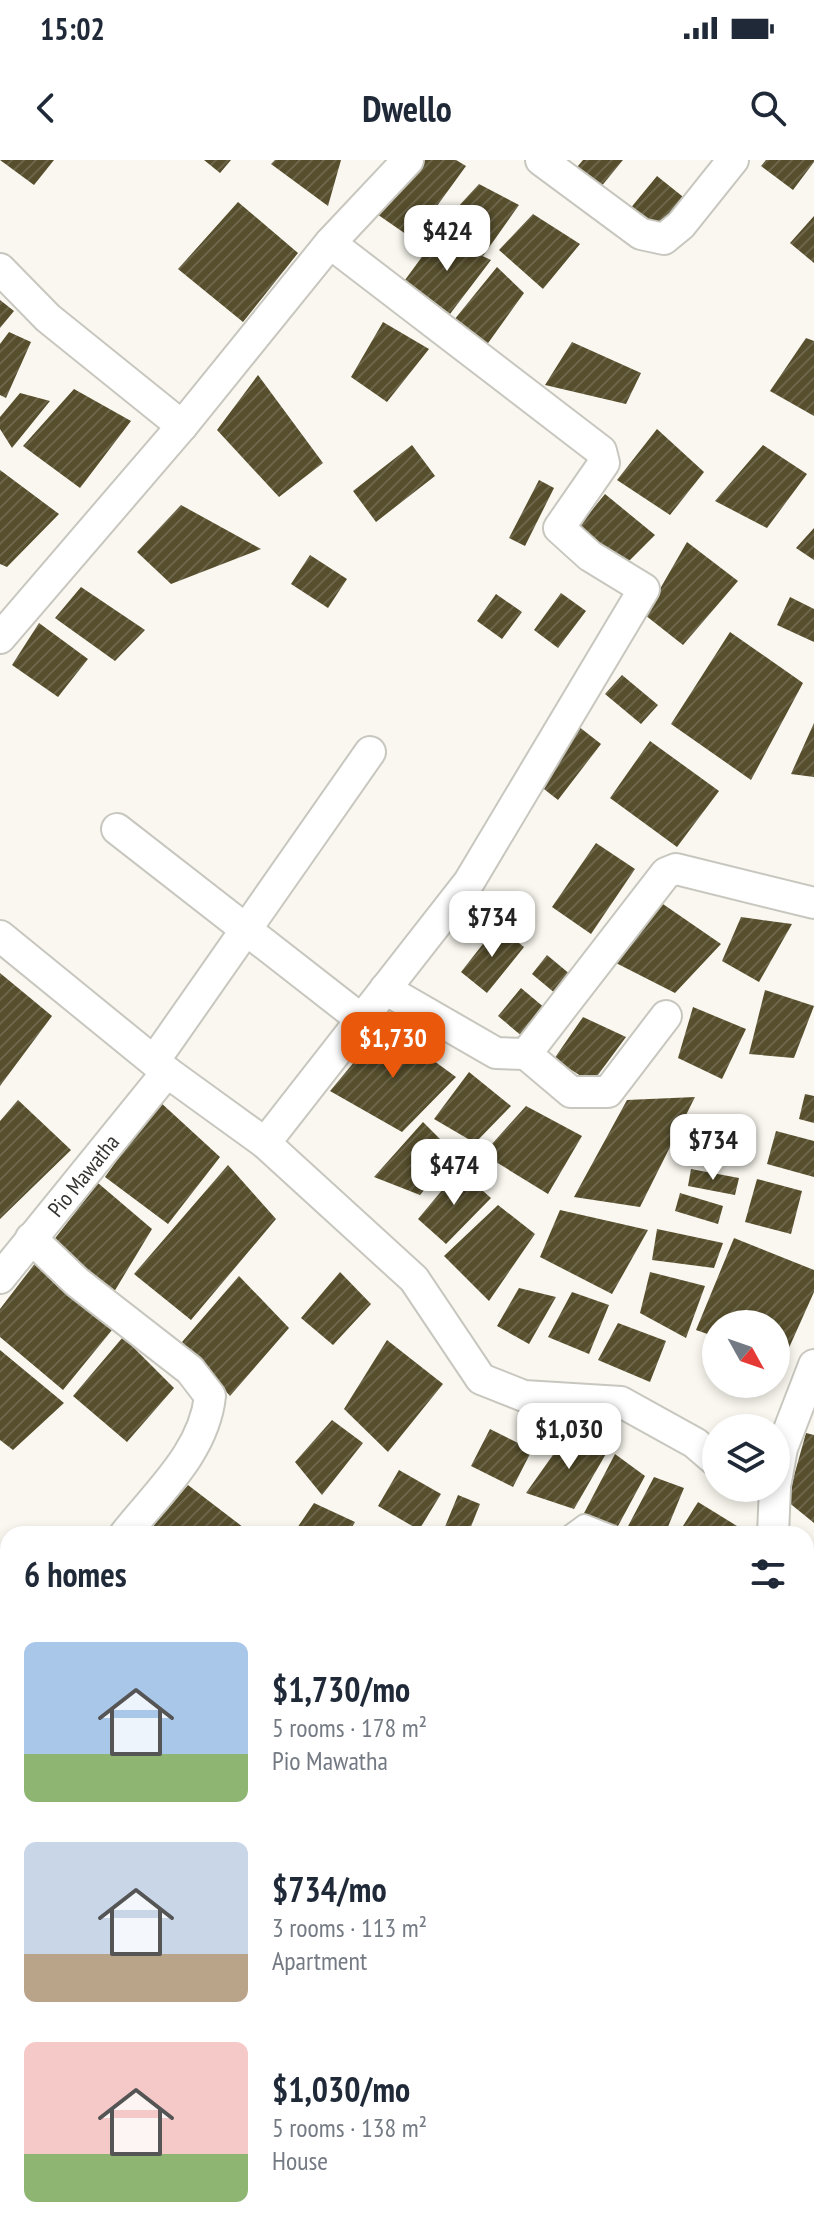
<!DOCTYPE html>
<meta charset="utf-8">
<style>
body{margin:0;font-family:"PT Sans Narrow",sans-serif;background:#f2f2f3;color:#1f2937;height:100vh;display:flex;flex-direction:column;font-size:30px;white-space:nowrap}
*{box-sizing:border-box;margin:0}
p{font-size:26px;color:#747a83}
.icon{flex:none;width:44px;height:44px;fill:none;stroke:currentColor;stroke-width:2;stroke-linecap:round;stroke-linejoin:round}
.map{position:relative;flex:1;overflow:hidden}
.sheet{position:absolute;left:0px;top:1366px;width:814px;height:714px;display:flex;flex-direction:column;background:#fff;border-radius:24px 24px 0 0;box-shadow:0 4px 12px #0003}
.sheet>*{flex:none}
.needle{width:52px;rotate:130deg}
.buttons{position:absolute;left:702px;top:1150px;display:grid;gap:16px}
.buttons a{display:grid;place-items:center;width:88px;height:88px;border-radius:50%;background:#fff;box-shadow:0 4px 12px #0003;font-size:40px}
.price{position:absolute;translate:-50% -68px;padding:0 18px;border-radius:16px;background:#fff;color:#222;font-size:26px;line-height:52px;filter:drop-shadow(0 2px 4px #0008)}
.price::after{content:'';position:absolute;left:50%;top:48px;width:24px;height:18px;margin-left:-12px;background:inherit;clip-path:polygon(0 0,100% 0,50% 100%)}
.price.active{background:#ea580c;color:#fff}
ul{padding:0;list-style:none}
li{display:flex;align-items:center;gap:24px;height:200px;padding:0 24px}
li span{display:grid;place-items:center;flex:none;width:224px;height:160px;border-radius:12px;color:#555}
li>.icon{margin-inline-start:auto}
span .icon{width:96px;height:96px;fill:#fffc;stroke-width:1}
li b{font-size:34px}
h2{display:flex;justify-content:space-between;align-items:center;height:96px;padding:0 24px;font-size:34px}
.status{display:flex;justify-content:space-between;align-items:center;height:56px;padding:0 40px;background:#fff;direction:ltr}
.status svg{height:22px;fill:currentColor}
header{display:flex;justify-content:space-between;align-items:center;height:104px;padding:0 24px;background:#fff;font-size:36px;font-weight:700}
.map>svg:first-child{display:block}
.building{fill:url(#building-hatch)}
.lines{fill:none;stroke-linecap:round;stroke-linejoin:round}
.service-casing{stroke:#c8c7bf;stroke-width:20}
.minor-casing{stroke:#c8c7bf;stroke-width:34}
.service{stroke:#fff;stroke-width:16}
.minor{stroke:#fff;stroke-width:30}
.labels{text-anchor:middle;stroke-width:8;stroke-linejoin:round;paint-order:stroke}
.street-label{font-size:22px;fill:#353431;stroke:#fff}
</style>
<div class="status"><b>15:02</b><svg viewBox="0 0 49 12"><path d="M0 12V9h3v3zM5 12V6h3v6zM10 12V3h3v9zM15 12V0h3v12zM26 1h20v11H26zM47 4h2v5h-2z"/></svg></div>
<header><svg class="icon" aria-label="back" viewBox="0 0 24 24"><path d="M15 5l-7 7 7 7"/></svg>Dwello<svg class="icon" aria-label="search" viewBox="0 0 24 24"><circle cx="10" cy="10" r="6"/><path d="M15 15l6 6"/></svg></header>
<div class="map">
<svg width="814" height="2079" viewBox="0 0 814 2079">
<defs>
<pattern id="building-hatch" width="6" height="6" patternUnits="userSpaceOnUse" patternTransform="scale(2)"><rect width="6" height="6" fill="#564e2c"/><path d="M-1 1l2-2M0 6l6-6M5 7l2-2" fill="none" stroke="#6c654a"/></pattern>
</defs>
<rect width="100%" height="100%" fill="#f9f7ef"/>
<path class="building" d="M0,0h54l-20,25z
M204,0h27l-11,13z
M275,0h66l-13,46 -57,-42z
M416,0h40l10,6 -53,73 -39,-27z
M583,0h40l-32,39 -24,-20z
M766,0h48v2l-21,28 -32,-24z
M657,16l35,28 -28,35 -35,-29z
M479,24l40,21 -36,51 -39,-34z
M238,42l60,51 -55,69 -65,-53z
M533,54l47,30 -37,45 -44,-39z
M814,56v47l-24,-20z
M438,75l53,25 -41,54 -45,-34z
M497,107l27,26 -38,53 -32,-26z
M0,140l14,11 -14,17z
M383,162l46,27 -42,53 -36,-25z
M9,172l22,10 -25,56 -6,-3v-51z
M806,178l8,3v75l-44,-25z
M572,182l69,31 -15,31 -81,-19z
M258,215l65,88 -44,34 -62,-67z
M74,229l57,32 -51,67 -57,-42z
M20,233l30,8 -38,47 -12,-19v-12z
M657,269l47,43 -34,43 -53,-35z
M412,285l23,31 -59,46 -23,-31z
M763,285l44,29 -40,54 -52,-27z
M0,310l59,44 -52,53 -7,-3z
M539,320l15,8 -29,58 -16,-8z
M605,334l50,41 -26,26 -54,-30z
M181,345l80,44 -90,35 -34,-32z
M814,368v32l-18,-12z
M687,382l51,39 -55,64 -38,-30z
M310,395l37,24 -19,29 -37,-24z
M81,427l64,43 -30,31 -60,-43z
M561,433l25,18 -28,37 -24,-18z
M496,434l26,18 -20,27 -25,-18z
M790,437l24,12v33l-37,-17z
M39,463l49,36 -30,38 -46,-32z
M730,472l73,51 -52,97 -80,-56z
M622,515l36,30 -17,19 -36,-30z
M814,563v54l-23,-3z
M578,566l23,18 -43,56 -23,-18z
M650,581l69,50 -42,56 -67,-49z
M596,683l39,26 -44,65 -39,-27z
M660,742l61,42 -46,49 -61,-31z
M741,757l51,7 -33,58 -37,-21z
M497,766l27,21 -37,46 -26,-21z
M547,795l24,20 -15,19 -24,-20z
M0,813l52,43 -52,70z
M521,828l25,21 -23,28 -25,-21z
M765,830l49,16 -20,52 -45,-4z
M693,847l53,22 -24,50 -44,-21z
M583,857l43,20 -34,46 -38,-24z
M385,865l71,52 -54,55 -72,-41z
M469,912l42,34 -36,37 -41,-24z
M805,934l9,2v27l-15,-4z
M695,937l-55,110 -66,-10 53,-97z
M18,940l53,50 -71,69v-98z
M159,941l61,56 -52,67 -63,-47z
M526,946l56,30 -34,58 -65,-40z
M423,962l32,32 -35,41 -46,-18z
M776,971l38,10v36l-47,-13z
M228,1005l48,54 -85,101 -57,-46z
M691,1009l48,9 -4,17 -47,-9z
M459,1010l32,28 -45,46 -28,-25z
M757,1019l45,12 -11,43 -46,-12z
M98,1023l54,46 -38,63 -61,-51z
M680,1033l43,13 -5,18 -43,-13z
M498,1045l37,29 -46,67 -45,-45z
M560,1050l88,20 -36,64 -72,-37z
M657,1069l66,14 -9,25 -62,-8z
M734,1078l80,32v22l-30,67 -8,-3v-32h-60v13l-20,-7z
M36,1102l76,68 -49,60 -63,-53v-28z
M340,1112l31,32 -38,41 -32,-27z
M650,1112l55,14 -19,52 -46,-25z
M239,1116l50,52 -59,68 -48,-54z
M519,1128l37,9 -27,47 -32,-18z
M572,1132l37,13 -20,49 -41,-17z
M618,1163l48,18 -16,41 -52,-22z
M123,1177l51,51 -47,54 -54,-46z
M387,1180l56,44 -55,68 -44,-43z
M0,1190l64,53 -51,47 -13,-10z
M332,1260l31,23 -41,52 -27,-33z
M572,1268l35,24 -33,57 -48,-16z
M490,1269l42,21 -19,37 -42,-21z
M806,1273l8,2v88l-27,-22z
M615,1294l30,22 -27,50 -36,-9z
M399,1310l42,24 -22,36 -41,-24z
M654,1317l30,11 -19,46h-33l-6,-4z
M188,1325l64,49h-106z
M458,1335l22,9 -12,30h-26z
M698,1342l52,32h-72z
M314,1343l41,19 -7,12h-55z
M201,2072h40l-5,7h-24z
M251,2072h16l9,7h-30z
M325,2072h30l-5,7h-30z
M411,2072h19l-4,7z
M448,2072h33l-4,7h-33z"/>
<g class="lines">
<g class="service-casing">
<path id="service" d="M569,1374l15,-11 28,11"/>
</g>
<g class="minor-casing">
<g id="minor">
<path d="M541,0l100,74 23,5 17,-14 52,-65"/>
<path d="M0,109l48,49 134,108"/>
<path d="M0,478l182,-212 148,-183 78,-83"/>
<path d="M117,669l245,191"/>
<path d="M0,776l167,136 98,71 149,136 67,100 43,17 97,6 74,41 21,18"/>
<path d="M385,829l111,64 30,1 140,-181 10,-4 138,34"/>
<path d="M526,894l45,38h37l58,-76"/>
<path d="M154,901l216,-309"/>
<path d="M265,983l204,-261 175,-293 -54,-33 -31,-28 45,-65 -3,-12 -271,-208"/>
<path d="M31,1078l46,44 113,88 20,26c-6,56 -52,96 -85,138"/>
<path id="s1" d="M0,1118l167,-206"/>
<path d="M776,1321l6,-33 32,-83"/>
<path d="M773,1374l2,-46"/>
<path d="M0,1527l8,-9"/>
<path d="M0,1709l8,-8"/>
<path d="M589,2079l2,-7"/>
</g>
</g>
<use href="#service" class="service"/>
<use href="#minor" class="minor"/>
</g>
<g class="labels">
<g class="street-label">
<text dy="8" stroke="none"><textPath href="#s1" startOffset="132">Pio Mawatha</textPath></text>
</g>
</g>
</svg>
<div class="buttons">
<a><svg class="needle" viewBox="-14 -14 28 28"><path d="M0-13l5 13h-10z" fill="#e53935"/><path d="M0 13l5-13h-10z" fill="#747a83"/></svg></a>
<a><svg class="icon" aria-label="layers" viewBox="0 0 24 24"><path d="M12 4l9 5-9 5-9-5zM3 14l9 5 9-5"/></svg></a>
</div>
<b class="price" style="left:447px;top:113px">$424</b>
<b class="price" style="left:492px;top:799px">$734</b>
<b class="price active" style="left:393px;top:920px">$1,730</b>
<b class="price" style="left:713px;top:1022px">$734</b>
<b class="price" style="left:454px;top:1047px">$474</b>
<b class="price" style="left:569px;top:1311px">$1,030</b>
<section class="sheet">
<h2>6 homes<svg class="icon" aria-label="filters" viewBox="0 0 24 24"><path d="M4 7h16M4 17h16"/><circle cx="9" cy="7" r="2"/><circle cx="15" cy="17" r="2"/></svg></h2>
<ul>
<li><span style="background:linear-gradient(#a9c7e8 70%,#8fb573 0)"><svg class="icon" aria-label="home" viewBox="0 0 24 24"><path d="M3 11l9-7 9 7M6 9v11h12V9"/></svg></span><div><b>$1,730/mo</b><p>5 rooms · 178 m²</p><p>Pio Mawatha</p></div></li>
<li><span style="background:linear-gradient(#c9d6e8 70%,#b9a48a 0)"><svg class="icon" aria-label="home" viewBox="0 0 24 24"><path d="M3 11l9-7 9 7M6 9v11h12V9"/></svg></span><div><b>$734/mo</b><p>3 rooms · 113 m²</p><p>Apartment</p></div></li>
<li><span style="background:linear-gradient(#f6c9c9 70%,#8fb573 0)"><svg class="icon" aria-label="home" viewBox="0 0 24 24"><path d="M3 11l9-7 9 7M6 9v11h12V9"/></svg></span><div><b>$1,030/mo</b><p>5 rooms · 138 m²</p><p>House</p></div></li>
</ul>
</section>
</div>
